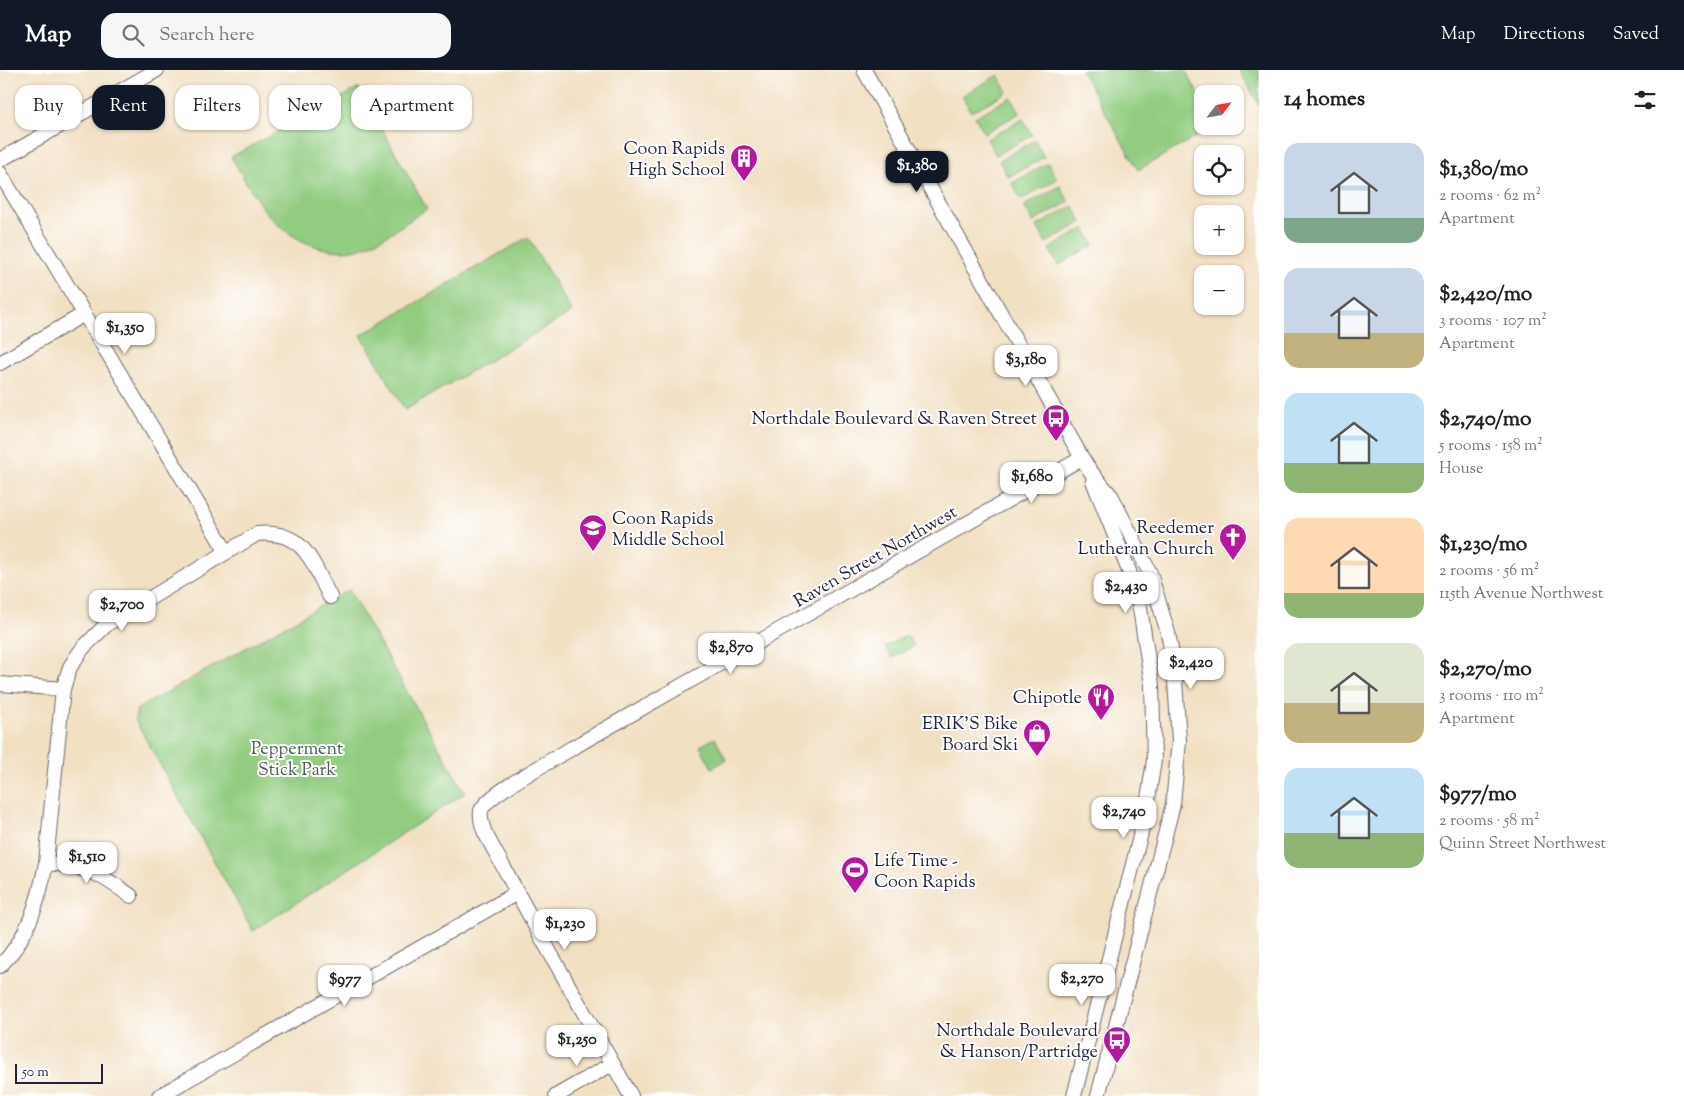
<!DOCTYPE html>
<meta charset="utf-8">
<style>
body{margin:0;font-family:"Sorts Mill Goudy",serif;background:#f6f6f6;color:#202124;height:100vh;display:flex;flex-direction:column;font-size:19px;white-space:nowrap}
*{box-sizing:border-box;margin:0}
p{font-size:16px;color:#757577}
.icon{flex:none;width:28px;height:28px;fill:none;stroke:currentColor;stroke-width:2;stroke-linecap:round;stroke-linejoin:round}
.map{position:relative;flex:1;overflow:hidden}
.details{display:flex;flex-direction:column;background:#fff;width:425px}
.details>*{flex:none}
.banner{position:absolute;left:15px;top:15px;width:475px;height:45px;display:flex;gap:10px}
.needle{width:32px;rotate:59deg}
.controls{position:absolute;left:1194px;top:15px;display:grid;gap:10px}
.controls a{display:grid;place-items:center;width:50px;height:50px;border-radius:10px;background:#fff;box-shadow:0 1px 4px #0004;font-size:25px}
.scale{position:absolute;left:15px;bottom:12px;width:88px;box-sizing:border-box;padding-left:5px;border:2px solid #22223b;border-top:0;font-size:14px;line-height:18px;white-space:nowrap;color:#22223b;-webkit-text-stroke:4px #fff;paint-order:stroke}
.price{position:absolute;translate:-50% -42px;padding:0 11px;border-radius:10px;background:#fff;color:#222;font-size:16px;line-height:32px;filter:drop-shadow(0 1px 2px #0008)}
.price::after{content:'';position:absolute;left:50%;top:30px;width:15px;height:11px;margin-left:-8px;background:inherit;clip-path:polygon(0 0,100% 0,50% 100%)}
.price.selected{background:#111827;color:#fff}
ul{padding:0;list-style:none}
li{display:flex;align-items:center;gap:15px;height:125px;padding:0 25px}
li span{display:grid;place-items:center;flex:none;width:140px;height:100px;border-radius:15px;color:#555}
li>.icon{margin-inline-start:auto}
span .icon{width:60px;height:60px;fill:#fffc;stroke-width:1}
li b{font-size:21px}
h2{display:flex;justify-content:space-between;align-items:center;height:60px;padding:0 25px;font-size:21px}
.chip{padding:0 18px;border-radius:15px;background:#fff;box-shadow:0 1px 4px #0004;font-size:18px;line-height:45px}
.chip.selected{background:#111827;color:#fff}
header{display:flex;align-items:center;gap:30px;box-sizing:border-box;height:70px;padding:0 25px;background:#111827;color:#fff}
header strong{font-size:24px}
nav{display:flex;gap:28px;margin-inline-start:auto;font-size:18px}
.search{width:350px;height:45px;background:#f6f6f6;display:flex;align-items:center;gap:12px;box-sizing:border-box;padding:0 18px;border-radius:15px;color:#757577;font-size:19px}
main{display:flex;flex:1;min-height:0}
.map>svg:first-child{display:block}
.green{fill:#91cc80;stroke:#5a775e}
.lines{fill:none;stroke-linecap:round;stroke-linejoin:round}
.minor-casing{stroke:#6b646b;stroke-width:16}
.minor{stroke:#fff;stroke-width:14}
.labels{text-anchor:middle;stroke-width:4;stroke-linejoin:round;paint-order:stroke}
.poi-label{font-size:18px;fill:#22223b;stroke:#fff;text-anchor:end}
.street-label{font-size:18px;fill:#22223b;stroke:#fff}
.park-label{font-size:18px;fill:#495e53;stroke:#fff}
</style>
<header>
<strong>Map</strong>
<div class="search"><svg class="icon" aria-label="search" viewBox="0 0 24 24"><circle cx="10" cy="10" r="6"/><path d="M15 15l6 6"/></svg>Search here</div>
<nav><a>Map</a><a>Directions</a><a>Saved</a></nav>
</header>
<main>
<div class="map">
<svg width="1259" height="1026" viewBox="0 0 1259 1026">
<rect width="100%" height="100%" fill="#fff"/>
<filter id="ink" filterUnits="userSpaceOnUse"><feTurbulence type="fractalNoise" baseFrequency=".02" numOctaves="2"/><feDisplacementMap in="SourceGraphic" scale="10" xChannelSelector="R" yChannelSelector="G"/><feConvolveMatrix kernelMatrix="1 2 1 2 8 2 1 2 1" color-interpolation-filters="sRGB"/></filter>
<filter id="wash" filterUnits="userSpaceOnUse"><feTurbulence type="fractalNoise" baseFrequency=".0096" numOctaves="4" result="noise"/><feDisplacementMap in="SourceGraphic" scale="20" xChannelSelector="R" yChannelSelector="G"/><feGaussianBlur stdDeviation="1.12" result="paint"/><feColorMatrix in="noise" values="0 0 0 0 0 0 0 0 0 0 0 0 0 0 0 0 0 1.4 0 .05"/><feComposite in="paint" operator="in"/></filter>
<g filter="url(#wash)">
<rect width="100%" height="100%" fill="#f2e0c3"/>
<path class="green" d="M1081,0h104l17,30v26h13l-77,44z
M1239,0h20v35z
M998,5l9,17 -36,20 -9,-16z
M359,18l68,121c-21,13 -43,31 -66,39 -29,9 -63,-5 -85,-25 -19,-18 -31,-44 -45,-66z
M1011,27l9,16 -36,20 -9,-16z
M1023,49l9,16 -36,20 -9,-16z
M1035,70l9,17 -36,20 -9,-16z
M1048,93l9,16 -36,21 -9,-17z
M1060,116l9,16 -36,20 -9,-16z
M1073,136l9,16 -36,21 -9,-17z
M1085,158l9,17 -36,20 -9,-16z
M528,167l44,75 -167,98 -44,-75z
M349,520l116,203 -212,138 -118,-211 2,-11z
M907,565l7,11 -22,12 -7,-11z
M715,668l11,22 -14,8 -12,-22z"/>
</g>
<g filter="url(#ink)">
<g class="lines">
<g class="minor-casing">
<path id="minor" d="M864,0l218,388 9,14 21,25 38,76 18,60 6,32 5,76 -6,63 -75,292
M0,90l157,-90
M0,103l226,378
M0,293l84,-49
M0,614l63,5
M46,793c42,3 52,10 85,33
M0,896c28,-27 39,-66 46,-103l17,-174 7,-22 12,-18 25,-25 150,-90c47,-5 55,28 73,63
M159,1026l358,-203
M556,1026l56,-32
M631,1026l-87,-154 -59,-109c-3,-7 -5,-14 -4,-22 4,-16 74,-52 91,-63l510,-290
M1074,1026l72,-283 8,-53 -2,-75 -13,-83 -10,-31 -36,-90"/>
</g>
<use href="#minor" class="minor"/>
</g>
</g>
<defs>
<g id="building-pin" transform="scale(1.4375)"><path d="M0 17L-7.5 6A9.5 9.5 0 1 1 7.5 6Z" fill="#b5179e" stroke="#fff"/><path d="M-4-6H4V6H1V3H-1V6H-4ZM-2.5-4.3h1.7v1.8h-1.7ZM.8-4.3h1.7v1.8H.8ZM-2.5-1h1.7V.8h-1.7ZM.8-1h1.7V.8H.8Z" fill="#fff"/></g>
<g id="bus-pin" transform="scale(1.4375)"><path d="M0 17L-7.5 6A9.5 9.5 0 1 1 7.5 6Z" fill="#b5179e" stroke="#fff"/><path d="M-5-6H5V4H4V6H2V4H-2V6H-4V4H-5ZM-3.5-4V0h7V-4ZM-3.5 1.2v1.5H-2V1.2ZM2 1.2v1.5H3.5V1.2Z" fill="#fff"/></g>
<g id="school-pin" transform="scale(1.4375)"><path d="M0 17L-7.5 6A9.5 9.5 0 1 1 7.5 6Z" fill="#b5179e" stroke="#fff"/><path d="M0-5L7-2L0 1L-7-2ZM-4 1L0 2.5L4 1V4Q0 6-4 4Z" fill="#fff"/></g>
<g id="church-pin" transform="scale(1.4375)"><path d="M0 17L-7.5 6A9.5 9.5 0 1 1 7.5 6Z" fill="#b5179e" stroke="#fff"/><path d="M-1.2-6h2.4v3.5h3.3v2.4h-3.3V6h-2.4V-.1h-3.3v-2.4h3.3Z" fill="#fff"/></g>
<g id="restaurant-pin" transform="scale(1.4375)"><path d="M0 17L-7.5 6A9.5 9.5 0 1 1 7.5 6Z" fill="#b5179e" stroke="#fff"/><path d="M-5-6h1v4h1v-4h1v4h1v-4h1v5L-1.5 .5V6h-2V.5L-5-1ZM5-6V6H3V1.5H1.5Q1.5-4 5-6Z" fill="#fff"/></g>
<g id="shop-pin" transform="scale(1.4375)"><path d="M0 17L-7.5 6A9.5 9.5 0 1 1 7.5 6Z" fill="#b5179e" stroke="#fff"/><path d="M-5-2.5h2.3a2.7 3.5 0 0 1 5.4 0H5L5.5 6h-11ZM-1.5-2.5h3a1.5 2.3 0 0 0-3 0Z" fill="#fff"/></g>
<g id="stadium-pin" transform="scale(1.4375)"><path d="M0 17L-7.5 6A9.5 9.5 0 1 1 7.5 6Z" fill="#b5179e" stroke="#fff"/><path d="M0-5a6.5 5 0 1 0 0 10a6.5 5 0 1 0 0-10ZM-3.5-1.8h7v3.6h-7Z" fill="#fff"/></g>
</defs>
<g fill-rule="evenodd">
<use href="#building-pin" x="744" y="88"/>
<use href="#bus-pin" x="1056" y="348"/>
<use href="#school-pin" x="593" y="458"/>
<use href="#church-pin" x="1233" y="467"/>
<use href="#restaurant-pin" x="1101" y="627"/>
<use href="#shop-pin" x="1037" y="663"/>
<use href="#stadium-pin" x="855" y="800"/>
<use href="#bus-pin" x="1117" y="970"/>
</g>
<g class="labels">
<g class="poi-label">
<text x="725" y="84">Coon Rapids<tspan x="725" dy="21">High School</tspan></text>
<text x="1037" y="354">Northdale Boulevard &amp; Raven Street</text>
<text x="612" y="454" text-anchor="start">Coon Rapids<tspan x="612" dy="21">Middle School</tspan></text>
<text x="1214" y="463">Reedemer<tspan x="1214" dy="21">Lutheran Church</tspan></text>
<text x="1082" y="633">Chipotle</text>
<text x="1018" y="659">ERIK'S Bike<tspan x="1018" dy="21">Board Ski</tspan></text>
<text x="874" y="796" text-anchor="start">Life Time -<tspan x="874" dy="21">Coon Rapids</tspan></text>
<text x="1098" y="966">Northdale Boulevard<tspan x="1098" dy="21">&amp; Hanson/Partridge</tspan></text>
</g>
<g class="street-label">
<text transform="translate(875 486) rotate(-30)" y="6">Raven Street Northwest</text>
</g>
<g class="park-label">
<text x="297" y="684">Pepperment<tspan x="297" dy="21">Stick Park</tspan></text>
</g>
</g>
</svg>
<div class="controls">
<a><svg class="needle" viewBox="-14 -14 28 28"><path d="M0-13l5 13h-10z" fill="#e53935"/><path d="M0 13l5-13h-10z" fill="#757577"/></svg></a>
<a><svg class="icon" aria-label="locate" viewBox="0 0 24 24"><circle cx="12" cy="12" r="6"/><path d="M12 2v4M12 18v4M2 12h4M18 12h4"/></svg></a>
<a>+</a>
<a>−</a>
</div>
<div class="scale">50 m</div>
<b class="price selected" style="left:917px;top:123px">$1,380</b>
<b class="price" style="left:125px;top:285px">$1,350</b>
<b class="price" style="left:1026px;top:317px">$3,180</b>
<b class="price" style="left:1032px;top:434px">$1,680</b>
<b class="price" style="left:1126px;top:544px">$2,430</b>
<b class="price" style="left:122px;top:562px">$2,700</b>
<b class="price" style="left:731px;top:605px">$2,870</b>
<b class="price" style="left:1191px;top:620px">$2,420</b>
<b class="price" style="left:1124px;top:769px">$2,740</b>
<b class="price" style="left:87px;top:814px">$1,510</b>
<b class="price" style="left:565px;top:881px">$1,230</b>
<b class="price" style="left:1082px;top:936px">$2,270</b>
<b class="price" style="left:345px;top:937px">$977</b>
<b class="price" style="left:577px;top:997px">$1,250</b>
<div class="banner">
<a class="chip">Buy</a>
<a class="chip selected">Rent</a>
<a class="chip">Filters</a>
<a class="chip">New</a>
<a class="chip">Apartment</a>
</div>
</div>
<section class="details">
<h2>14 homes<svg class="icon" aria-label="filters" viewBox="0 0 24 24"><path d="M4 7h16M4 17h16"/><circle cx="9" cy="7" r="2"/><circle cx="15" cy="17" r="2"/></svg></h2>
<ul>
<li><span style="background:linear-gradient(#c9d6e8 75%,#7fa58c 0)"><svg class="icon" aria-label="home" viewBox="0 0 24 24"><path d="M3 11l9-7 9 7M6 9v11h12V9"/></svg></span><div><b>$1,380/mo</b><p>2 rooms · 62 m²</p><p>Apartment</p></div></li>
<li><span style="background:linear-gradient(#c9d6e8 65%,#c2b280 0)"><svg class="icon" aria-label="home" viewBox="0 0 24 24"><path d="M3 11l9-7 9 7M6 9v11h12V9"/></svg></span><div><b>$2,420/mo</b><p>3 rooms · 107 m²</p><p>Apartment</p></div></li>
<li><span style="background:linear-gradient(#bfe0f5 70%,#8fb573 0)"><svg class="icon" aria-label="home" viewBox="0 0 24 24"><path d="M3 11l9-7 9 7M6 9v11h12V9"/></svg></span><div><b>$2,740/mo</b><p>5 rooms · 158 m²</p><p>House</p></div></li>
<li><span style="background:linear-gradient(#ffd9b3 75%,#8fb573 0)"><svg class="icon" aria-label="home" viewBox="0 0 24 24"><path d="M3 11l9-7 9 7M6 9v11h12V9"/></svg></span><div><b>$1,230/mo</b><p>2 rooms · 56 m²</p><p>115th Avenue Northwest</p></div></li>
<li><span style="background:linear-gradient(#dfe7d0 60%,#c2b280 0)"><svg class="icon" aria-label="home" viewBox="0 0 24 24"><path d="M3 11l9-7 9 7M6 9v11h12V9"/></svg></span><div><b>$2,270/mo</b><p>3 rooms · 110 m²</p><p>Apartment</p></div></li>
<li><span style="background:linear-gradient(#bfe0f5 65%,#8fb573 0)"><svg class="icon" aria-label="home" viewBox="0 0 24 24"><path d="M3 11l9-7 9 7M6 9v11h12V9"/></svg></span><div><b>$977/mo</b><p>2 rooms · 58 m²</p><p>Quinn Street Northwest</p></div></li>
</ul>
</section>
</main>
